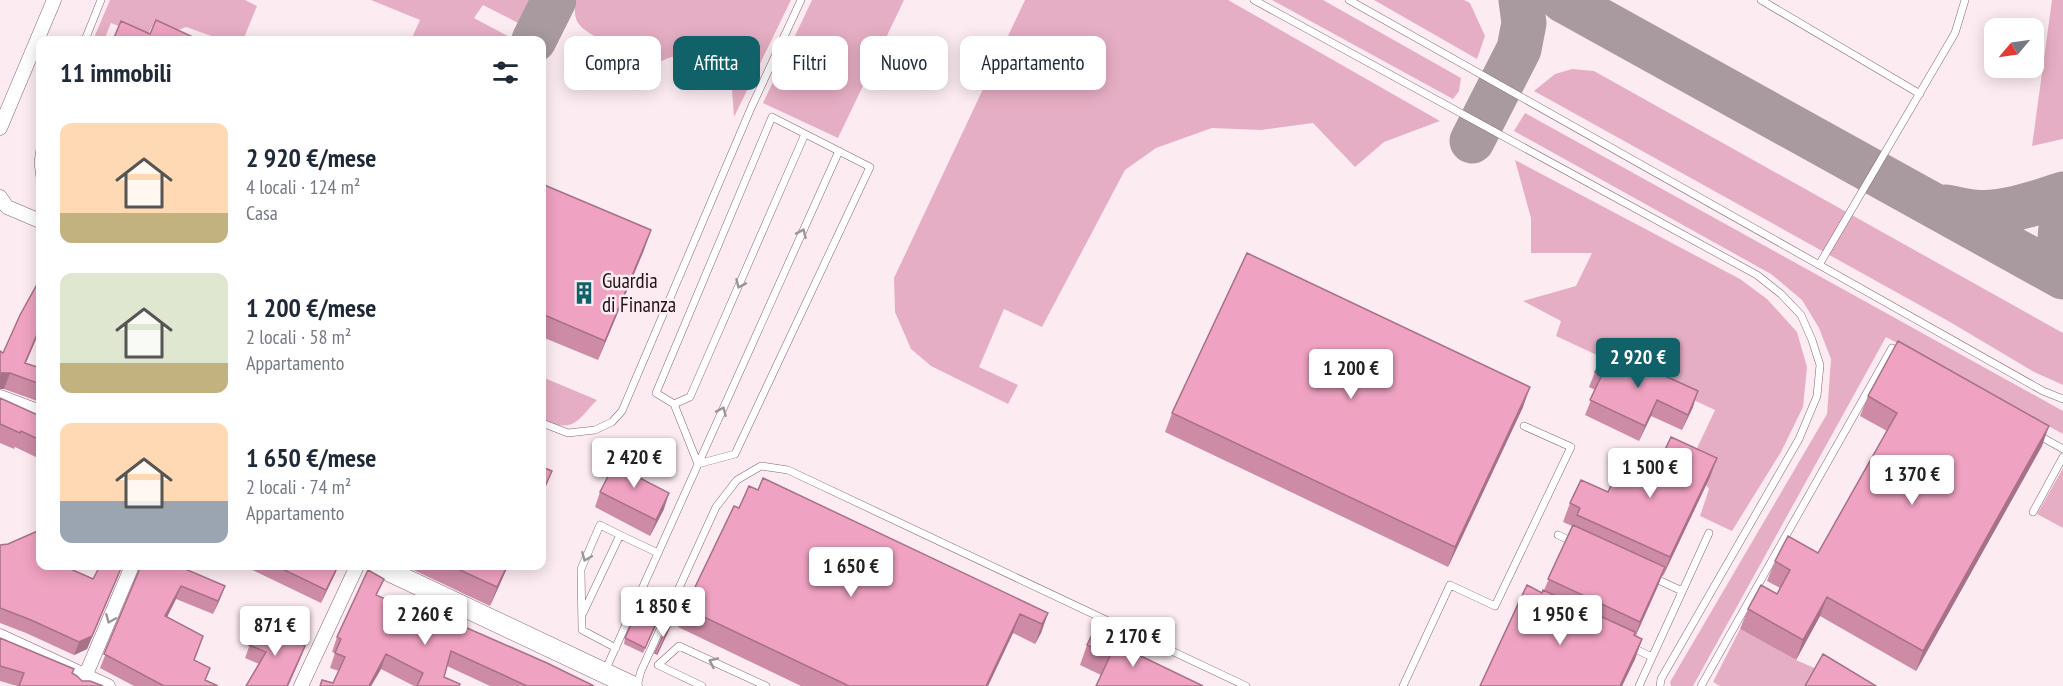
<!DOCTYPE html>
<html lang="it">
<meta charset="utf-8">
<style>
body{margin:0;font-family:"PT Sans Narrow",sans-serif;background:#f6f6f7;color:#1f2937;height:100vh;display:flex;flex-direction:column;font-size:22px;white-space:nowrap}
*{box-sizing:border-box;margin:0}
p{font-size:20px;color:#747a83}
.icon{flex:none;width:33px;height:33px;fill:none;stroke:currentColor;stroke-width:2;stroke-linecap:round;stroke-linejoin:round}
.map{position:relative;flex:1;overflow:hidden}
.drawer{position:absolute;left:36px;top:36px;width:510px;height:534px;display:flex;flex-direction:column;background:#fff;border-radius:12px;box-shadow:0 3px 15px #0003}
.drawer>*{flex:none}
.banner{position:absolute;left:564px;top:36px;width:570px;height:54px;display:flex;gap:12px}
.needle{width:39px;rotate:241deg}
.controls{position:absolute;left:1984px;top:18px;display:grid;gap:12px}
.controls a{display:grid;place-items:center;width:60px;height:60px;border-radius:12px;background:#fff;box-shadow:0 3px 15px #0003;font-size:30px}
.price{position:absolute;translate:-50% -51px;padding:0 14px;border-radius:6px;background:#fff;color:#222;font-size:20px;line-height:39px;filter:drop-shadow(0 2px 3px #0008)}
.price::after{content:'';position:absolute;left:50%;top:36px;width:18px;height:14px;margin-left:-9px;background:inherit;clip-path:polygon(0 0,100% 0,50% 100%)}
.price.on{background:#116168;color:#fff}
ul{padding:0;list-style:none}
li{display:flex;align-items:center;gap:18px;height:150px;padding:0 24px}
li span{display:grid;place-items:center;flex:none;width:168px;height:120px;border-radius:12px;color:#555}
li>.icon{margin-inline-start:auto}
span .icon{width:72px;height:72px;fill:#fffc;stroke-width:1}
li b{font-size:26px}
h2{display:flex;justify-content:space-between;align-items:center;height:72px;padding:0 24px;font-size:26px}
.tag{padding:0 21px;border-radius:12px;background:#fff;box-shadow:0 3px 15px #0003;font-size:21px;line-height:54px}
.tag.on{background:#116168;color:#fff}
.map>svg:first-child{display:block}
.green{fill:#e6aec4}
.lines{fill:none;stroke-linecap:round;stroke-linejoin:round}
.taxiway{stroke:#a89a9f;stroke-width:45}
.lane-casing{stroke:#876472;stroke-width:8}
.street-casing{stroke:#876472;stroke-width:15}
.secondary-casing{stroke:#876472;stroke-width:21}
.lane{stroke:#fff;stroke-width:7}
.street{stroke:#fff;stroke-width:14}
.secondary{stroke:#fff;stroke-width:20}
.wall{fill:#ce8ba6}
.shaded-wall{fill:#a77187}
.building{fill:#efa2c1;stroke:#a77187;stroke-width:1.5}
.oneway{stroke:#9b9597}
.labels{text-anchor:middle;stroke-width:5;stroke-linejoin:round;paint-order:stroke}
.poi-label{font-size:21px;fill:#201318;stroke:#fcecf2;text-anchor:start}
</style>
<div class="map">
<svg width="2063" height="686" viewBox="0 0 2063 686">
<rect width="100%" height="100%" fill="#fcecf2"/>
<path class="green" d="M110,0h135l12,6 -14,34h-20l-37,-13 -13,5 -19,-9 -8,14 -35,-14 -7,17h-11z
M371,0h163l-12,25 -39,-20 -9,13 41,22h-104l9,-20z
M577,0h214l-57,117 -2,-27 -13,-28c-29,-11 -34,-11 -62,1 -18,-8 -70,-25 -79,-40 -4,-6 -4,-17 -1,-23z
M812,0h92l-66,138 -75,-35z
M1025,0h203l212,121 -56,21 -29,25 -42,-44 -52,7 -49,-2 -56,20 -31,22 -83,157 -38,-18 -25,58 39,18 -10,19 -77,-38 -20,-17 -16,-37 -1,-34z
M1272,0h51l138,78 -2,13 -6,8z
M1374,0h90l6,3 15,33 -8,23z
M2052,0h11v139l-31,7z
M1572,69l22,2 469,262v52l-29,-13 -84,-50 -416,-231 21,-17z
M1525,113l538,298v23l-177,-97 -193,349h-22l-1,-4 157,-268 4,-55 -12,-31 -17,-28 -31,-26 -257,-143z
M1515,160l225,119 27,20 30,33 10,35 -4,40 -22,45 -49,79 -32,-15 9,-27 -19,-26 25,-53 -159,-74 5,-15 -38,-20 53,-15 16,-33h-61v-35z
M542,377l55,23c-21,22 -23,33 -55,20z
M2063,468v60l-26,-14z
M1740,629l56,31 21,9 -9,17h-88l-7,-4z"/>
<g class="lines">
<path class="taxiway" d="M1563,0l500,277
M534,40l20,-40
M1472,141l47,-92 5,-26 -3,-23
M1946,207c9,2 19,4 28,5 29,3 62,-9 89,-18
M2063,219c-4,14 -4,26 0,40"/>
<g class="lane-casing">
<path id="lane" d="M1254,0l503,275 24,19 20,21 11,25 8,25 -3,31 -18,43 -138,240 -1,7
M1349,0l694,391 20,8
M1761,0l159,94
M85,40l16,-40
M772,117l98,50 -135,287 -37,10 -24,-60 -18,-11z
M40,149l-2,13 2,16
M1819,265l136,-232 10,-33
M674,404l16,-7 115,-263
M542,423l26,10 27,-3 17,-8 10,-11 129,-303 50,-108
M2038,435l25,14
M2033,512l30,-55
M1558,535l15,7
M1654,578l28,13
M583,613l37,-78 38,18
M1631,647l21,10
M616,648l-34,-18 -1,-61 19,-44 20,10
M605,671l234,-520
M637,686l4,-15 75,-164 21,-27 24,-14 27,4 458,216
M702,686l-44,-21 21,-19 87,40
M1403,686l47,-101 45,21 76,-159 -47,-21
M1639,686l70,-153
M1701,686l191,-338 10,6"/>
</g>
<g class="street-casing">
<path id="street" d="M0,128l54,-128
M0,197l7,10 33,14
M0,636l108,50
M81,686l51,-120
M301,686l56,-120"/>
</g>
<g class="secondary-casing">
<path id="secondary" d="M0,400l40,15
M378,566l254,120"/>
</g>
<use href="#lane" class="lane"/>
<use href="#street" class="street"/>
<use href="#secondary" class="secondary"/>
</g>
<path class="wall" d="M542,184l102,66 -46,110 -56,-23z
M0,351l26,13 14,4v34l-36,-13h-4z
M1595,372l98,35 -11,23 -31,-14 -12,25 -54,-26 10,-25 -6,-3z
M1868,396l174,50 -126,225 -96,-55 -24,44 -56,-31 8,-20 29,-15 3,-6 -13,-7 8,-20 43,-8 69,-122 -27,-15z
M0,398l40,18v43l-25,-12 -1,2 -14,-6z
M1523,407l-75,160 -283,-135 7,-19z
M1717,458l-7,19 -47,99h-1l-27,60 7,3 -7,20 -13,27h-142l64,-96 28,-64 -9,-4 7,-19 38,-11 41,-8z
M633,475l31,34 -14,27 -55,-29 5,-15z
M8,544l56,22 29,13 6,-11 -7,-2h30l-35,83 -13,6 -48,-22 -26,-10v-78z
M141,566h49l-3,4 33,29 -7,15 -37,-15 -9,18 38,63 13,6h-84l-34,-18z
M244,566h94l-17,37z
M405,566h103l-18,40z
M685,608l363,5 -7,20 -6,11 -22,-11 -25,53h-187l-123,-59z
M258,622l47,24 -5,13 -12,27h-42l13,-22 -14,-6z
M657,623l-14,30 -19,-9 1,-6z
M448,627l146,59h-104l-43,-20 -3,11 15,9h-45l-33,-17 -10,17h-51l13,-3 6,-12 -9,-3 5,-15 -3,-1 5,-15z
M0,638l73,36 9,7 21,5h-86l-17,-5z
M1087,645l116,41 -102,-11 -21,-10z"/>
<path class="shaded-wall" d="M651,230l-7,20 -46,110 7,-19z
M40,327v3l-21,49 6,-16z
M1,373h9l-6,16h-4v-13z
M1530,387l-7,20 -75,160 7,-20z
M1698,391l-5,16 -11,23 6,-15z
M1657,400l-6,16 -12,25 6,-15z
M2049,426l-7,20 -126,225 7,-20z
M1717,458l-7,19 -47,99 7,-19z
M552,471l-10,25v-3z
M669,493l-5,16 -14,27 6,-16z
M122,566l-35,83 -13,6 5,-13z
M338,566l-3,8 -14,29 5,-13z
M507,566h1l-18,40 7,-19z
M1665,567l-7,19 -25,56 7,-20z
M181,586l-5,13 -15,30 4,-13z
M225,586l-5,13 -7,15 5,-13z
M1827,597l-7,19 -24,44 7,-20z
M1048,613l-7,20 -6,11 7,-20z
M1020,614l-7,19 -25,53h-2z
M1642,639l-7,20 -13,27h-2z
M305,646l-5,13 -12,27h-1z
M386,654l-5,15 -10,17h-2z"/>
<path class="building" d="M156,20l37,17 -2,3h-78l8,-19 29,13z
M542,184l109,46 -46,111 -63,-27z
M1247,253l283,134 -75,160 -283,-134z
M40,279v48l-15,36 15,5v16l-30,-11h-10v-22l3,2 17,-38z
M1898,341l151,85 -126,225 -96,-54 -24,43 -55,-31 13,-24 16,9 13,-24 -15,-9 13,-25 30,17 79,-140 -29,-17z
M1606,349l92,42 -10,24 -31,-15 -12,26 -55,-26 12,-25 -7,-3z
M0,398l40,18v24l-19,-9 -1,2 -20,-9z
M1671,437l46,21 -47,99 -93,-42 3,-7 -10,-5 11,-23 27,12 11,-23 30,15z
M620,453l18,9 -6,12 37,19 -13,27 -56,-28z
M542,467l10,4 -10,22z
M763,478l285,135 -6,11 -22,-10 -34,72h-137l-164,-78 49,-102 5,2 10,-22 9,4z
M1573,525l92,42 -25,55 -92,-43z
M40,530v36h24l29,13 7,-13h22l-30,70 -13,6 -48,-22 -31,-12v-63l8,-1z
M141,566h46l-2,3 40,17 -7,15 -37,-15 -16,30 38,20 -9,24 16,8 -5,12 13,6h-54l-60,-32z
M276,566h62l-12,24z
M451,566h56l-10,21z
M368,570l16,9 -8,16 72,32 3,-6 96,42 47,23h-67l-76,-35 -7,26 16,7 -1,2h-42l6,-13 -37,-19 -17,32h-49l2,-6 11,3 12,-26 -10,-4 6,-14 -4,-2z
M1527,585l15,8 1,-3 92,42 -1,3 8,4 -22,47h-140z
M639,607l20,10 -14,31 -20,-10z
M258,622l24,9 23,15 -18,40h-41l20,-34 -17,-7z
M669,623l2,1 -14,30 -2,-1z
M1093,633l110,53h-107l14,-30 -23,-11z
M0,638l74,31 -2,4 5,3 5,5h8l13,5h-84l5,-13 -24,-7z
M1823,654l53,32h-71z"/>
<defs><path id="oneway-chevron" d="M-2-3.5L2.5 0L-2 3.5" fill="none" stroke-width="1.6" stroke-linecap="round" stroke-linejoin="round" transform="scale(1.5)"/></defs>
<g class="oneway">
<use href="#oneway-chevron" transform="translate(802 233) rotate(-66)"/>
<use href="#oneway-chevron" transform="translate(740 284) rotate(114)"/>
<use href="#oneway-chevron" transform="translate(722 411) rotate(-66)"/>
<use href="#oneway-chevron" transform="translate(586 557) rotate(113)"/>
<use href="#oneway-chevron" transform="translate(110 619) rotate(113)"/>
<use href="#oneway-chevron" transform="translate(713 662) rotate(-155)"/>
</g>
<defs>
<g id="building-bare" transform="scale(1.8)"><path d="M-4-6H4V6H1V3H-1V6H-4ZM-2.5-4.3h1.7v1.8h-1.7ZM.8-4.3h1.7v1.8H.8ZM-2.5-1h1.7V.8h-1.7ZM.8-1h1.7V.8H.8Z" fill="#116168" stroke="#fcecf2" stroke-width="2.5" paint-order="stroke"/></g>
</defs>
<g fill-rule="evenodd">
<use href="#building-bare" x="584" y="293"/>
</g>
<g class="labels">
<g class="poi-label">
<text x="602" y="288">Guardia<tspan x="602" dy="24">di Finanza</tspan></text>
</g>
</g>
</svg>
<div class="controls">
<a><svg class="needle" viewBox="-14 -14 28 28"><path d="M0-13l5 13h-10z" fill="#e53935"/><path d="M0 13l5-13h-10z" fill="#747a83"/></svg></a>
</div>
<b class="price on" style="left:1638px;top:389px">2 920 €</b>
<b class="price" style="left:1351px;top:400px">1 200 €</b>
<b class="price" style="left:634px;top:489px">2 420 €</b>
<b class="price" style="left:1650px;top:499px">1 500 €</b>
<b class="price" style="left:1912px;top:506px">1 370 €</b>
<b class="price" style="left:851px;top:598px">1 650 €</b>
<b class="price" style="left:663px;top:638px">1 850 €</b>
<b class="price" style="left:425px;top:646px">2 260 €</b>
<b class="price" style="left:1560px;top:646px">1 950 €</b>
<b class="price" style="left:275px;top:657px">871 €</b>
<b class="price" style="left:1133px;top:668px">2 170 €</b>
<div class="banner">
<a class="tag">Compra</a>
<a class="tag on">Affitta</a>
<a class="tag">Filtri</a>
<a class="tag">Nuovo</a>
<a class="tag">Appartamento</a>
</div>
<section class="drawer">
<h2>11 immobili<svg class="icon" aria-label="filters" viewBox="0 0 24 24"><path d="M4 7h16M4 17h16"/><circle cx="9" cy="7" r="2"/><circle cx="15" cy="17" r="2"/></svg></h2>
<ul>
<li><span style="background:linear-gradient(#ffd9b3 75%,#c2b280 0)"><svg class="icon" aria-label="home" viewBox="0 0 24 24"><path d="M3 11l9-7 9 7M6 9v11h12V9"/></svg></span><div><b>2 920 €/mese</b><p>4 locali · 124 m²</p><p>Casa</p></div></li>
<li><span style="background:linear-gradient(#dfe7d0 75%,#c2b280 0)"><svg class="icon" aria-label="home" viewBox="0 0 24 24"><path d="M3 11l9-7 9 7M6 9v11h12V9"/></svg></span><div><b>1 200 €/mese</b><p>2 locali · 58 m²</p><p>Appartamento</p></div></li>
<li><span style="background:linear-gradient(#ffd9b3 65%,#9aa5b1 0)"><svg class="icon" aria-label="home" viewBox="0 0 24 24"><path d="M3 11l9-7 9 7M6 9v11h12V9"/></svg></span><div><b>1 650 €/mese</b><p>2 locali · 74 m²</p><p>Appartamento</p></div></li>
</ul>
</section>
</div>
